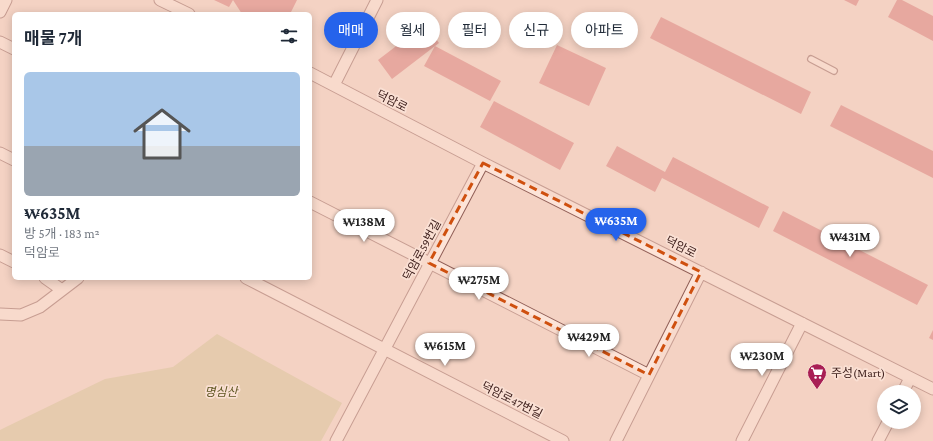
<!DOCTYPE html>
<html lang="ko">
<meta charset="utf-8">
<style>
body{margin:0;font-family:"Crimson Pro","Noto Sans KR",serif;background:#f2f2f3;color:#1f2937;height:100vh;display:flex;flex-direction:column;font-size:15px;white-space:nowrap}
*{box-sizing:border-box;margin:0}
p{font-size:13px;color:#747a83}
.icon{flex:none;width:22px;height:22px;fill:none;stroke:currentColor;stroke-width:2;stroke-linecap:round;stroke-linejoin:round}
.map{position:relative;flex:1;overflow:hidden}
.drawer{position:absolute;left:12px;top:12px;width:300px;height:268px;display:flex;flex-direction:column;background:#fff;border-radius:6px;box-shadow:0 2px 10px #0003}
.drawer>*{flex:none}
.guide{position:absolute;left:324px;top:12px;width:380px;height:36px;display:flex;gap:8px}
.controls{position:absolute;left:877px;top:385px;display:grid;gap:8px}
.controls a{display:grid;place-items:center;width:44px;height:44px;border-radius:50%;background:#fff;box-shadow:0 2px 10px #0003;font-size:20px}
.price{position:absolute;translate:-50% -34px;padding:0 9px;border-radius:14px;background:#fff;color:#222;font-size:13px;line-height:26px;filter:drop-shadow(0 1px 2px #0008)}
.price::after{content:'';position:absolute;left:50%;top:24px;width:12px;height:9px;margin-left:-6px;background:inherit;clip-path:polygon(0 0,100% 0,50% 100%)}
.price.on{background:#2563eb;color:#fff}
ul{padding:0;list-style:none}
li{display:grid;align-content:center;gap:8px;height:212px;padding:0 12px}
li+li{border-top:1px solid #e0e1e3}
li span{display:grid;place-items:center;height:124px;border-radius:6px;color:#555}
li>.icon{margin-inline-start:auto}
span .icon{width:72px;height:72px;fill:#fffc;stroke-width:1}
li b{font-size:17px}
h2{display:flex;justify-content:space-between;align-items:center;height:48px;padding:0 12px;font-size:17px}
.chip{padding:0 14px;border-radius:18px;background:#fff;box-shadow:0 2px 10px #0003;font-size:14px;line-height:36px}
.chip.on{background:#2563eb;color:#fff}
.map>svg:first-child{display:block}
.green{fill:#d4c395}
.building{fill:#d77774}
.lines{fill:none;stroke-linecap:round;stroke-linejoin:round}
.lane-casing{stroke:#915f57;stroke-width:8}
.street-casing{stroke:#915f57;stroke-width:13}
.lane{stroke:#fde4d8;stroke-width:5.5}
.street{stroke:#fde4d8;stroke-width:11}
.marked{fill:none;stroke:#cf500f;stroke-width:3;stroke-dasharray:8 5;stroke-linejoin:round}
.labels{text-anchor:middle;stroke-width:3.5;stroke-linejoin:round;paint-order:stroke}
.street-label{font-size:12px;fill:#3f201d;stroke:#fae0d4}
.poi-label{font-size:12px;fill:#3f201d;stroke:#fae0d4;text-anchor:start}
.park-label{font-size:12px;font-style:italic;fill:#5e5621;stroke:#fae0d4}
</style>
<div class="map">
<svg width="933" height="441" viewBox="0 0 933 441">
<rect width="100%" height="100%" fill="#f4d2c3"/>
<path class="green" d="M217,334l125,69 -21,38h-321v-11l6,-3 99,-48 68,-12z"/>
<path class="building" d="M214,0h83l-7,14h-48l-9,-14 -4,7z
M844,0h15l-3,6z
M897,0h5l31,16v25l-45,-24z
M661,17l150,75 -10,22 -151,-76z
M425,24l14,19 -47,36 -14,-19z
M557,45l49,23 -17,38 -50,-23z
M435,46l66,35 -11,20 -66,-35z
M494,101l80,42 -14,27 -80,-43z
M841,105l92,46v27l-103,-52z
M617,146l48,26 8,-15 96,50 -10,21 -97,-50 -7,14 -49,-26z
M783,211l145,74 -11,20 -144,-74z
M933,330v10l-4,-2z"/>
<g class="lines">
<g class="lane-casing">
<path id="lane" d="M811,59l23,12"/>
</g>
<g class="street-casing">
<path id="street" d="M160,0l29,14
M0,12l6,-12
M0,42l14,7
M310,73l173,90 450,226
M334,85l43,-85
M0,153l14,7
M310,202l339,173
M0,255l14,7
M45,278l17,12
M246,278l317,163
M0,314l21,1 19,-8 38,-29
M903,392l7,-14
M336,441l147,-278
M616,441l85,-169
M742,441l60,-118
M878,441l10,-19"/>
</g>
<use href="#lane" class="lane"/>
<use href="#street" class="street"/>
</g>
<path d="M0 0H933V441H0ZM483,163l218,109 -52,103 -220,-112z" fill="#f4d2c3" fill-opacity=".55" fill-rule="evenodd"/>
<path class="marked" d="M483,163l218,109 -52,103 -220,-112z"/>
<defs>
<g id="supermarket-pin" transform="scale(1)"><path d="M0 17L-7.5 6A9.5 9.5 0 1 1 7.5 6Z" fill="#a81f55" stroke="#fae0d4"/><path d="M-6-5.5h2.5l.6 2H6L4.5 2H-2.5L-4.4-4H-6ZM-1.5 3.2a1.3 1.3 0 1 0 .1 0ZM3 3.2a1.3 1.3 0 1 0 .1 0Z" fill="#fff"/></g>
</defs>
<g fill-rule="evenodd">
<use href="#supermarket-pin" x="817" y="373"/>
</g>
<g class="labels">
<g class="street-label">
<text transform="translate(392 101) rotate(27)" y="4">덕암로</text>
<text transform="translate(681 247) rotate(27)" y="4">덕암로</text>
<text transform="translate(422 250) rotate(-62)" y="4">덕암로59번길</text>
<text transform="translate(512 400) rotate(27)" y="4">덕암로47번길</text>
</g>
<g class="poi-label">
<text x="831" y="377">주성(Mart)</text>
</g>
<g class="park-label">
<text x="221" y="396">명심산</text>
</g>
</g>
</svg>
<div class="controls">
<a><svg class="icon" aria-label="layers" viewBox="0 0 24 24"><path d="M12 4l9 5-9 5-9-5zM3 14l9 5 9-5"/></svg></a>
</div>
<b class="price on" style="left:616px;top:242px">₩635M</b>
<b class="price" style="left:364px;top:243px">₩138M</b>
<b class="price" style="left:850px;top:258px">₩431M</b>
<b class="price" style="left:479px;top:301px">₩275M</b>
<b class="price" style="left:589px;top:358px">₩429M</b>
<b class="price" style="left:445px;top:367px">₩615M</b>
<b class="price" style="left:762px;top:377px">₩230M</b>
<div class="guide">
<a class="chip on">매매</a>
<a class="chip">월세</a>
<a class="chip">필터</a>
<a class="chip">신규</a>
<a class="chip">아파트</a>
</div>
<section class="drawer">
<h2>매물 7개<svg class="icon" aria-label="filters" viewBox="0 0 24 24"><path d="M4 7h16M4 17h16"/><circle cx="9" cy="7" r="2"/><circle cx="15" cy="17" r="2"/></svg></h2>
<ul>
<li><span style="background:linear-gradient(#a9c7e8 60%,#9aa5b1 0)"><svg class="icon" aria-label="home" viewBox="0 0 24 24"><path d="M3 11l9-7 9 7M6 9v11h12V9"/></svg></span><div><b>₩635M</b><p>방 5개 · 183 m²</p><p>덕암로</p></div></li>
</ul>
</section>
</div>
